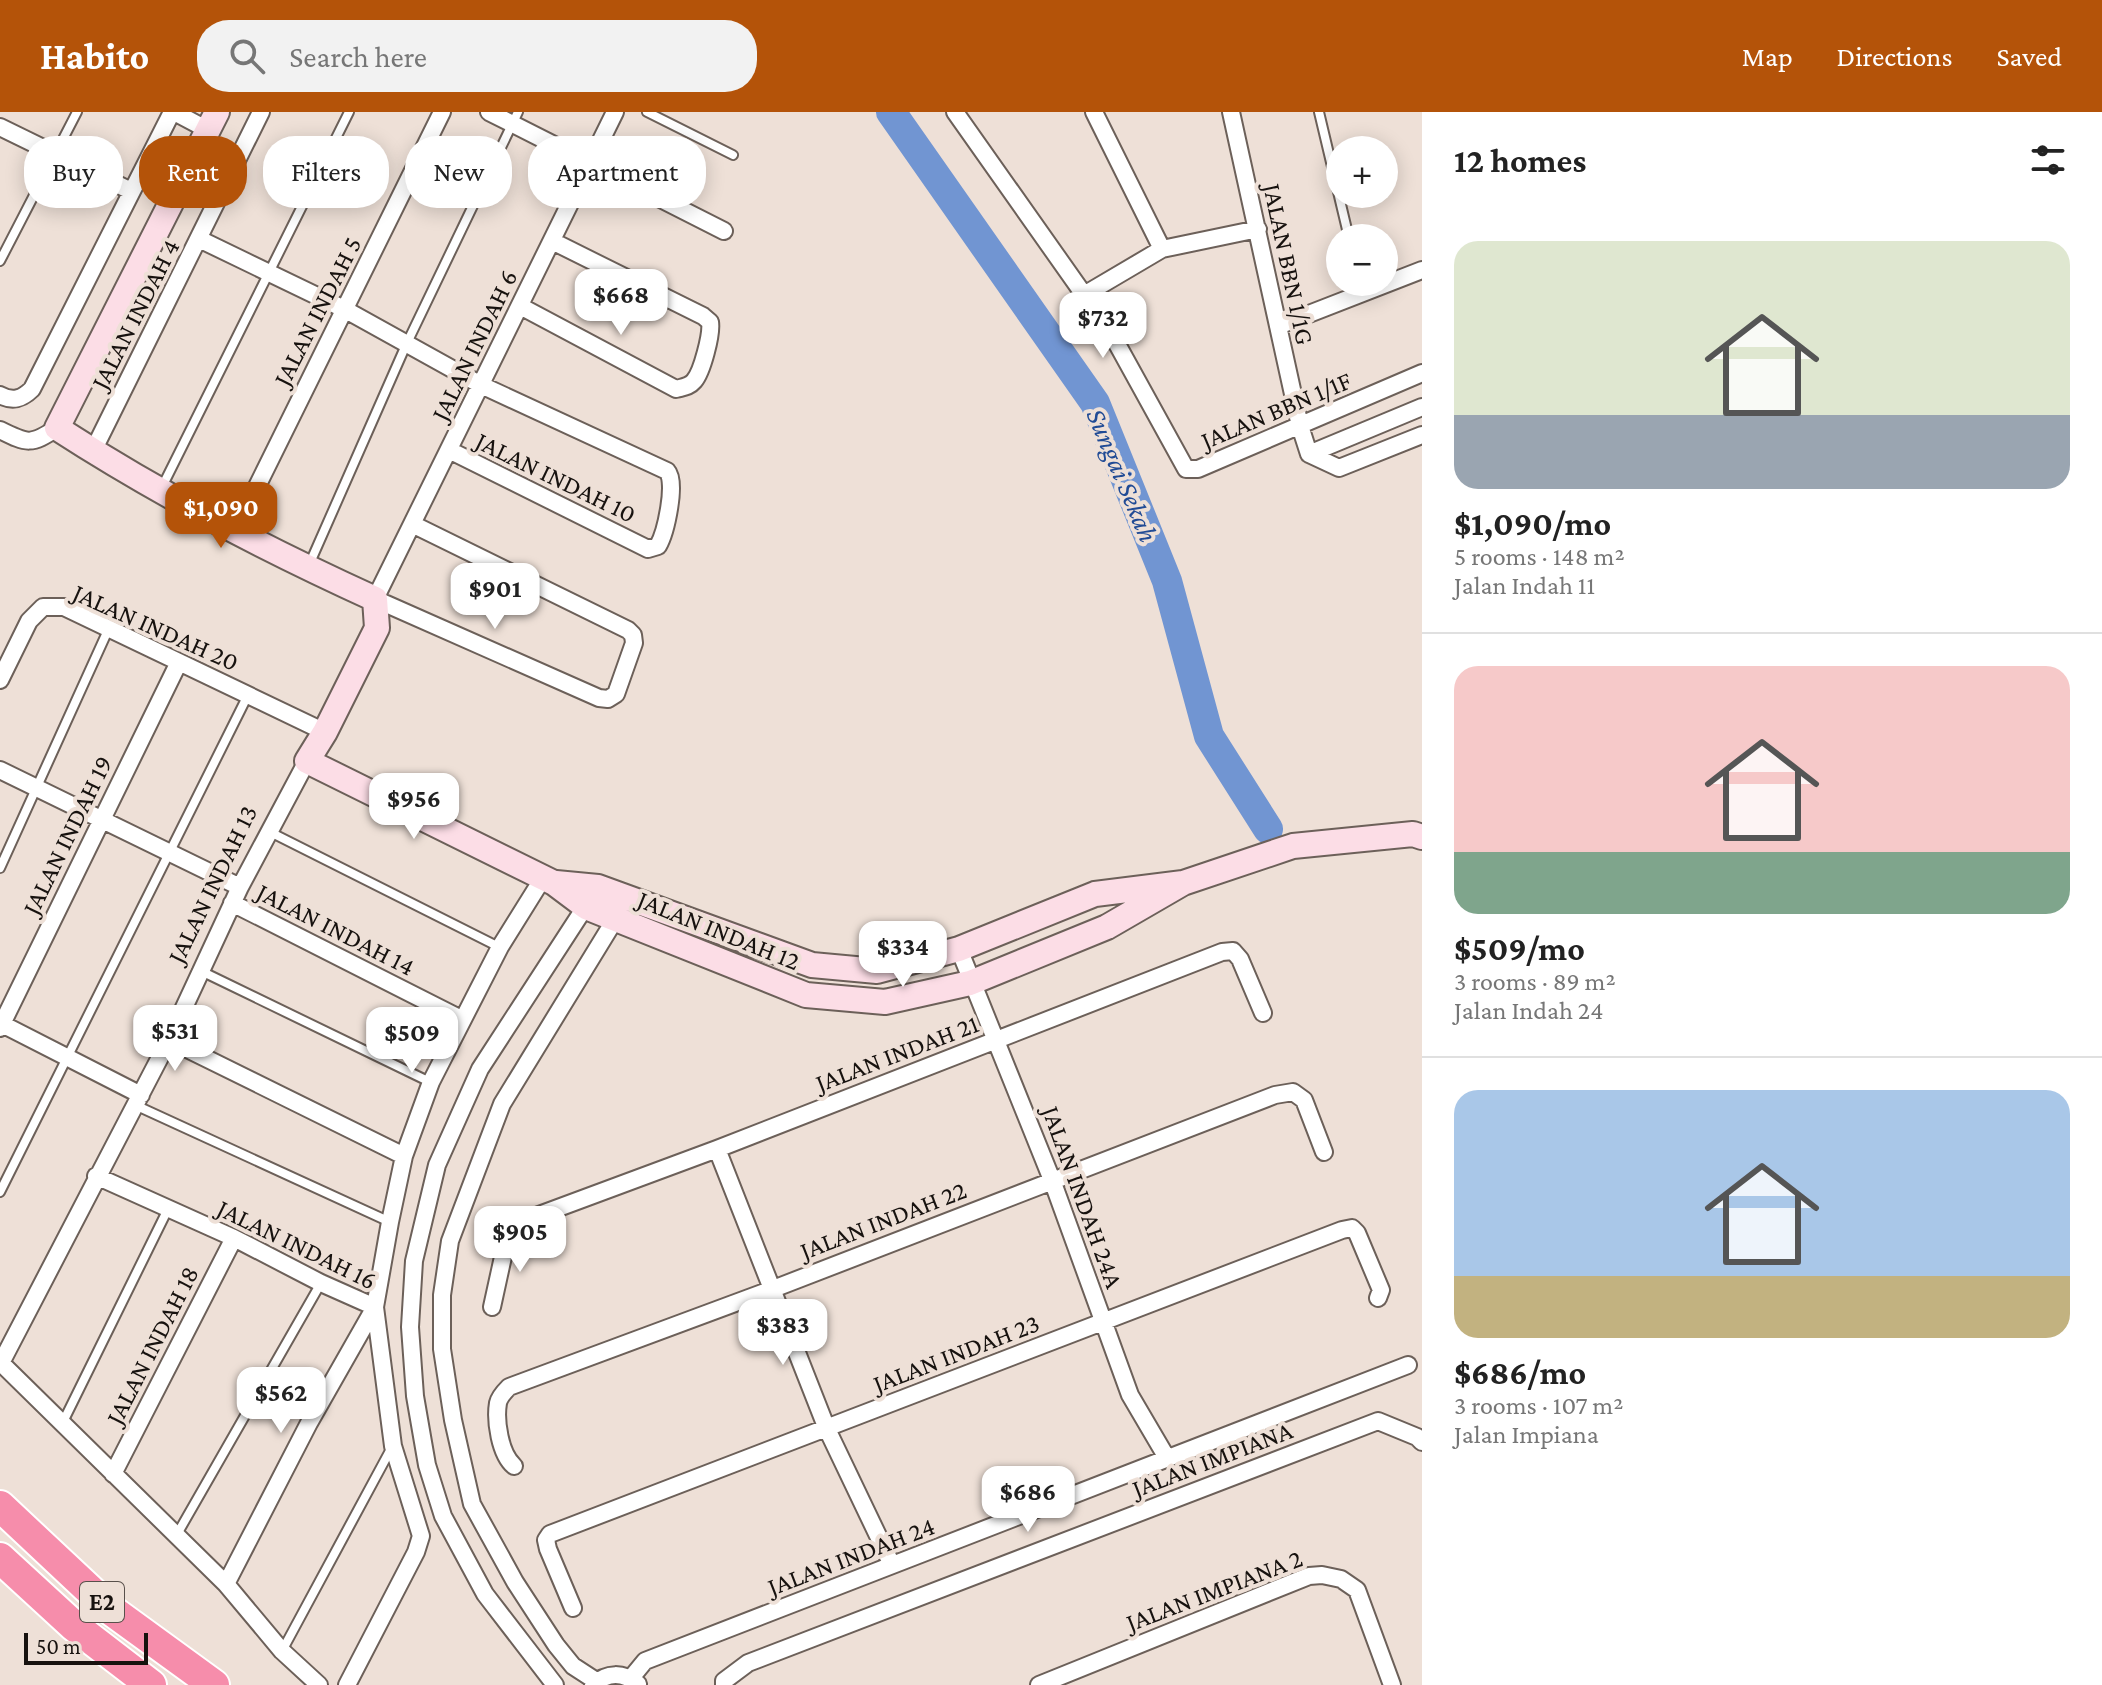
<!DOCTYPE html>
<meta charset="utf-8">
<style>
body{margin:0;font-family:"Crimson Pro",serif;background:#f2f2f2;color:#222;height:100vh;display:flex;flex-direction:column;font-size:30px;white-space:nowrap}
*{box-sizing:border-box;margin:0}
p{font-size:26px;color:#767676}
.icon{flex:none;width:44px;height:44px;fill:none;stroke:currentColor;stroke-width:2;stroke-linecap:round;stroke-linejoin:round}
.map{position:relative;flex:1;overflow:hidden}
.drawer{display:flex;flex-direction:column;background:#fff;width:680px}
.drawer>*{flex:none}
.top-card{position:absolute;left:24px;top:24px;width:760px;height:72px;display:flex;gap:16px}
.tools{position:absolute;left:1326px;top:24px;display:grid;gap:16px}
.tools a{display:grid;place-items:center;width:72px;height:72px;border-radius:50%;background:#fff;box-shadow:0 4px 20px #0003;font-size:40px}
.scale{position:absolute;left:24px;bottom:20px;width:124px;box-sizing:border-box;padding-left:8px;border:4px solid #17120f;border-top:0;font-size:22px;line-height:28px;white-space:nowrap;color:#17120f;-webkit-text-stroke:6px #eee0d7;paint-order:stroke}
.price{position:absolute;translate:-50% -68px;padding:0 18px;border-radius:16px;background:#fff;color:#222;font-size:26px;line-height:52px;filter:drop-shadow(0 2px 4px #0008)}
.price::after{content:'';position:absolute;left:50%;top:48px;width:24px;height:18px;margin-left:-12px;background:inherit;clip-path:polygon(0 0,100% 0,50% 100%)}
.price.active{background:#b45309;color:#fff}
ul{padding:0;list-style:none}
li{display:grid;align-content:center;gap:16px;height:424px;padding:0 32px}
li+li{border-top:2px solid #e0e0e0}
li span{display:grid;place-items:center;height:248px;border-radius:24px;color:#555}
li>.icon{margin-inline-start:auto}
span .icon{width:144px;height:144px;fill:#fffc;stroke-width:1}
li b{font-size:34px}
h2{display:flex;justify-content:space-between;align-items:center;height:96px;padding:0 32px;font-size:34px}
.pill{padding:0 28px;border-radius:32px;background:#fff;box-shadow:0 4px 20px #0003;font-size:28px;line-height:72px}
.pill.active{background:#b45309;color:#fff}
header{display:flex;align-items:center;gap:48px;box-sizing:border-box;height:112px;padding:0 40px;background:#b45309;color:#fff}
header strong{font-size:38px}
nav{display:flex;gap:44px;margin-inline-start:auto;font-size:28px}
.search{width:560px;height:72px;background:#f2f2f2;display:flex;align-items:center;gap:20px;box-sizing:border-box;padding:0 28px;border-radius:32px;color:#767676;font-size:30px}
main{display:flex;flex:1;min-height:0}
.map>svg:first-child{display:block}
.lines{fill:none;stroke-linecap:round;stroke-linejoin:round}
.river{stroke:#7195d2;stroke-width:30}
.lane-casing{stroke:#6c6059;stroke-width:12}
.street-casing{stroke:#6c6059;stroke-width:20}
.secondary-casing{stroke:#6c6059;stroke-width:28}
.highway-casing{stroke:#fff;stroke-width:34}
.lane{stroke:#fff;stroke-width:8}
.street{stroke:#fff;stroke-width:16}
.secondary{stroke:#fcdde6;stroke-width:24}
.highway{stroke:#f68dab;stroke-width:30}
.labels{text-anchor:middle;stroke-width:8;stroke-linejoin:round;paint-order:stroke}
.shield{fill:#eee0d7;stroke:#58504b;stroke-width:2}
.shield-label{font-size:24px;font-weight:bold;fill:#17120f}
.street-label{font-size:26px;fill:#17120f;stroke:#eee0d7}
.water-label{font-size:28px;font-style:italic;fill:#214b95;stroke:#eee0d7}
</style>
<header>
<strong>Habito</strong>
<div class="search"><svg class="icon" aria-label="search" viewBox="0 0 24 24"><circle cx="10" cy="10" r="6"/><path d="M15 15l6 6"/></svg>Search here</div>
<nav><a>Map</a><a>Directions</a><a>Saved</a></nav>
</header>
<main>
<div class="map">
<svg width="1422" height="1573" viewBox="0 0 1422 1573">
<rect width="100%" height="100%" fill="#eee0d7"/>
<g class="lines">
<path class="river" d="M891,0l204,291 72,178 42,155 59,93"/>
<g class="lane-casing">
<path id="lane" d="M647,0l86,43
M1319,0l30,126
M0,149l77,-149
M162,375l187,-375
M309,453l97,-220 112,-233
M268,719l231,116
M0,756l109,-240
M201,859l229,111
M135,993l255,117
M0,1080l248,-497
M62,1312l106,-215
M176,1424l145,-253
M282,1539l110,-204"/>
</g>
<g class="street-casing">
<path id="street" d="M174,0l34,18
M489,0l235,119
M955,0l156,221 75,136h12l224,-96
M1094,0l68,137
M1231,0l69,314 9,28
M0,15l131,64
M199,127l145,70 137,76 186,86c10,11 -1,61 -9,75l-10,3 -199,-99
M1084,183l78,-46 96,-20
M520,194l156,83c7,-2 13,-2 18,-8 8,-9 18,-47 16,-59l-7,-6 -151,-75
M1278,214l144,-56
M0,283c13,7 22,4 32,-6l140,-277
M0,318c28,14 31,15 57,-2
M93,339l168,-339
M1309,342l113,-47
M1309,342l30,14 83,-33
M412,412l216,106 5,5 1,8 -18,51 -8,5 -9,-1 -224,-99 240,-487
M235,419l207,-419
M0,568l29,-59 14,-14h21l261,125
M0,658l240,117
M232,791l229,116
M959,837l93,231 78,215 37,63
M0,911l141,72
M0,916l179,-366
M169,928l235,116
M717,1037l110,280 65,136
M96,1064l138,62 87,45 54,24
M492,1195l16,-73 5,-8 10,-5 194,-72 505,-197 11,-1 7,8 23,54
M0,1250l226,222 56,67 37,34
M1,1251l168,-323 71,-153 67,-126
M514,1354c-14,-12 -19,-45 -16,-63 1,-5 7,-12 11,-16l264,-98 502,-194 18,-3 11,8 20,52
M113,1362l121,-236
M226,1472l83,-161 66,-116
M573,1496l-25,-59 -2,-9 4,-6 792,-304 10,-2 5,5 24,57 -3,8
M631,1566l14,-17 763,-296
M596,1569l-23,-15 -17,-21 -41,-63 -43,-78 -19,-84 -11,-71v-54l8,-54 52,-137 117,-191
M347,1573l69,-133 5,-16 -28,-90 -18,-139 15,-85 14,-66 27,-74 69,-135 43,-69
M555,1573l-70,-91 -42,-78 -16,-51 -12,-69 -5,-69 4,-66 23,-96 43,-96 111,-171
M593,1573c14,-13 30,-13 45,-1
M724,1573v-4l24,-18 630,-242 39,16 5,5
M1039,1573l270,-109 13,-1 19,4 16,11 35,95"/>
</g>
<g class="secondary-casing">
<path id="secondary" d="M217,0l-160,316c102,66 208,121 318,171l2,29 -52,104 -18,29 247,122 32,24 220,88 79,7 85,-19 137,-56 76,-44
M556,771l42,4 214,78 65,6 82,-22 136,-55 88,-11 110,-37 120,-12 9,3"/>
</g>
<g class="highway-casing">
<path id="highway" d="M0,1394l111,104 103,75
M0,1446l73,67 78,60"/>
</g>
<use href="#lane" class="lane"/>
<use href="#street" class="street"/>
<use href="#secondary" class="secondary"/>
<use href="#highway" class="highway"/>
</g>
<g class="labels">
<rect class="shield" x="80" y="1470" width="44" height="40" rx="6"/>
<g class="shield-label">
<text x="102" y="1498">E2</text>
</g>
<g class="street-label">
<text transform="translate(1289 152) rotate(78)" y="9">JALAN BBN 1/1G</text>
<text transform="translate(317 199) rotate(-63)" y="9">JALAN INDAH 5</text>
<text transform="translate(135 202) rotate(-63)" y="9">JALAN INDAH 4</text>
<text transform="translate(474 233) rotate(-64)" y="9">JALAN INDAH 6</text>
<text transform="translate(1276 298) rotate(-23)" y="9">JALAN BBN 1/1F</text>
<text transform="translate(556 365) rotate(26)" y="9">JALAN INDAH 10</text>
<text transform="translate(156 515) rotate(24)" y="9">JALAN INDAH 20</text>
<text transform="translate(67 723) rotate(-64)" y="9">JALAN INDAH 19</text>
<text transform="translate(212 772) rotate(-64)" y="9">JALAN INDAH 13</text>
<text transform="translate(336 817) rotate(27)" y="9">JALAN INDAH 14</text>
<text transform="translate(719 818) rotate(22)" y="9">JALAN INDAH 12</text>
<text transform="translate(897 941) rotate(-21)" y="9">JALAN INDAH 21</text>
<text transform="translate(1083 1085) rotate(70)" y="9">JALAN INDAH 24A</text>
<text transform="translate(883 1108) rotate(-21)" y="9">JALAN INDAH 22</text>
<text transform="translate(297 1132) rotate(26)" y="9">JALAN INDAH 16</text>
<text transform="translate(152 1233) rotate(-63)" y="9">JALAN INDAH 18</text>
<text transform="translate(956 1241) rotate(-21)" y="9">JALAN INDAH 23</text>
<text transform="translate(1212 1347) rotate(-21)" y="9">JALAN IMPIANA</text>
<text transform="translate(851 1444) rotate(-21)" y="9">JALAN INDAH 24</text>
<text transform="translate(1214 1478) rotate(-21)" y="9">JALAN IMPIANA 2</text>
</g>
<g class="water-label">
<text transform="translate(1123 363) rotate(67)" y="10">Sungai Sekah</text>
</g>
</g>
</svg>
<div class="tools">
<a>+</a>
<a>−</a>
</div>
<div class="scale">50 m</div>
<b class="price" style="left:621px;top:225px">$668</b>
<b class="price" style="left:1103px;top:248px">$732</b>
<b class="price active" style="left:221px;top:438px">$1,090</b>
<b class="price" style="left:495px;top:519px">$901</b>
<b class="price" style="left:414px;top:729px">$956</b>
<b class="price" style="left:903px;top:877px">$334</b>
<b class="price" style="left:175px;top:961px">$531</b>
<b class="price" style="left:412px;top:963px">$509</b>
<b class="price" style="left:520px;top:1162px">$905</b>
<b class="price" style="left:783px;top:1255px">$383</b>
<b class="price" style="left:281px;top:1323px">$562</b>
<b class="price" style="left:1028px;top:1422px">$686</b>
<div class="top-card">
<a class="pill">Buy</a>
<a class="pill active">Rent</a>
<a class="pill">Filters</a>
<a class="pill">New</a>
<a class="pill">Apartment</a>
</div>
</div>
<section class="drawer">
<h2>12 homes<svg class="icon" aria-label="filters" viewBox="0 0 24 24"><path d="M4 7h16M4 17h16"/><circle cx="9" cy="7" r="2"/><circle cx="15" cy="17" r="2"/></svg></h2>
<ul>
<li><span style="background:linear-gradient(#dfe7d0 70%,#9aa5b1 0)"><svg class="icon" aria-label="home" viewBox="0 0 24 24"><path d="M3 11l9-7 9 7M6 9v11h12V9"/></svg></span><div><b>$1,090/mo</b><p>5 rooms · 148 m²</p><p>Jalan Indah 11</p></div></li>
<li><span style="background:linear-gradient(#f6c9c9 75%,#7fa58c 0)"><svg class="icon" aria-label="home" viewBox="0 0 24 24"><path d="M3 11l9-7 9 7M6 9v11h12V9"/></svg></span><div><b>$509/mo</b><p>3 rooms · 89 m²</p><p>Jalan Indah 24</p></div></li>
<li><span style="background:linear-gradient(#a9c7e8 75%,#c2b280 0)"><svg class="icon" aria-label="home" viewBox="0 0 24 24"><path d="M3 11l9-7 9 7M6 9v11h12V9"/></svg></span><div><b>$686/mo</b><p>3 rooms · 107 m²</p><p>Jalan Impiana</p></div></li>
</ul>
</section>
</main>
